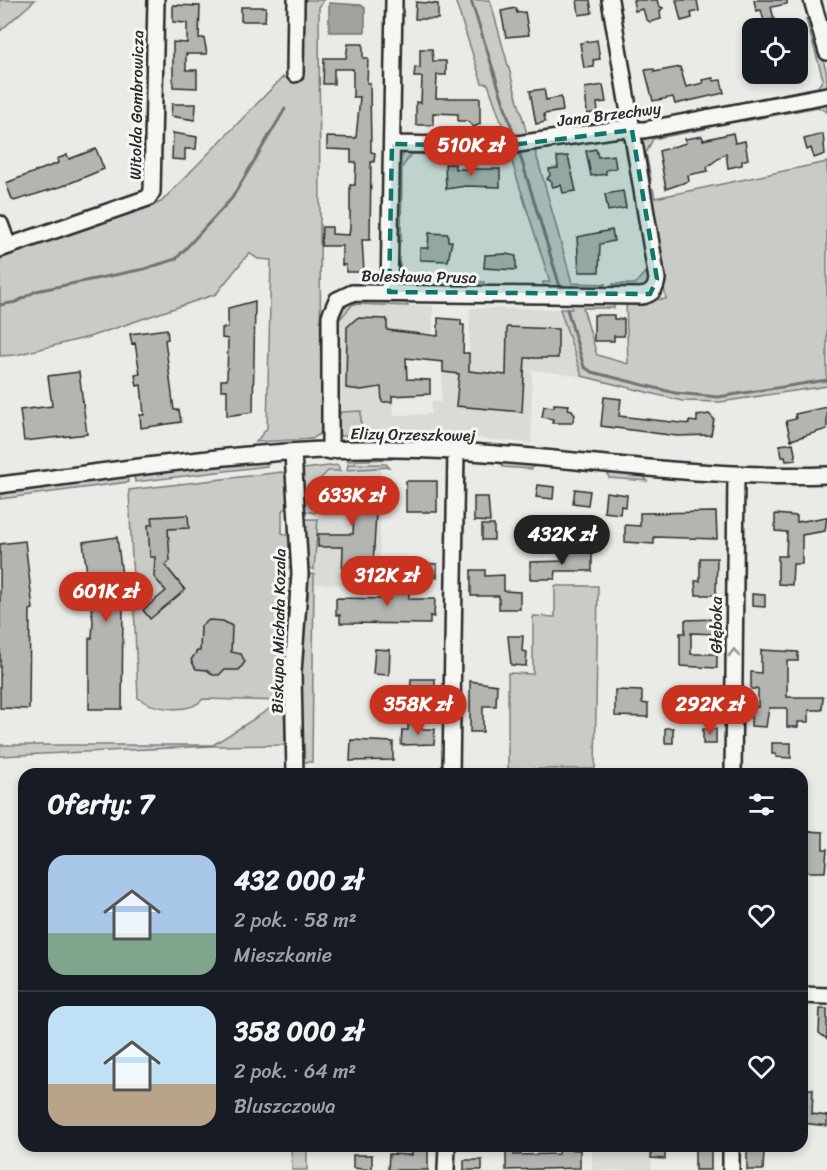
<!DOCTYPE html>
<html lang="pl">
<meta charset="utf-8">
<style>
body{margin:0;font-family:Sriracha,sans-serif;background:#242831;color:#f1f3f6;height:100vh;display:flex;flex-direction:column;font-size:22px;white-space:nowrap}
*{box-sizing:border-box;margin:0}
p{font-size:20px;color:#9ea1a6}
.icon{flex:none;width:33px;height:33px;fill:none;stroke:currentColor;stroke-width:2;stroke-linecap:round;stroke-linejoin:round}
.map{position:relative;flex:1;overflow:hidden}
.side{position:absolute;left:18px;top:768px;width:790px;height:384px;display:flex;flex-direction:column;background:#171b24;border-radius:18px;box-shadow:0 3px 9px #0003}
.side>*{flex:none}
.tools{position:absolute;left:742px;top:18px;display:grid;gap:12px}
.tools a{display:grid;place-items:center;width:66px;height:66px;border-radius:12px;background:#171b24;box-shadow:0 3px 9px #0003;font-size:30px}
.price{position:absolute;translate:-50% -51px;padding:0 14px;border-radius:21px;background:#c8321e;color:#fff;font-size:20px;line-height:39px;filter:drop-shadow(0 2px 3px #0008)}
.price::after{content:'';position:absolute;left:50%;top:36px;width:18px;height:14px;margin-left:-9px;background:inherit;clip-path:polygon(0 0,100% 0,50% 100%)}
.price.on{background:#222;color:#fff}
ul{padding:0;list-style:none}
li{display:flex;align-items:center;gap:18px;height:150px;padding:0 30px}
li+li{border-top:2px solid #363941}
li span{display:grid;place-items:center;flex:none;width:168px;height:120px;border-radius:18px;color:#555}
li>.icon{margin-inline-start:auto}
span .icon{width:72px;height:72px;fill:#fffc;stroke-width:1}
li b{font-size:26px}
h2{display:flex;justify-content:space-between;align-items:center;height:72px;padding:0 30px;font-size:26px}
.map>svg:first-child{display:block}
.built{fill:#dadad6}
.green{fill:#cacac7;stroke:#7a7a79;stroke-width:1.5}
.water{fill:#a1a19e;stroke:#727270;stroke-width:1.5}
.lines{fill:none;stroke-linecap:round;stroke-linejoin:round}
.stream{stroke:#727270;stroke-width:3}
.building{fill:#b4b4b1;stroke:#2b2b2b;stroke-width:1.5}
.minor-casing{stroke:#2b2b2b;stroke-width:20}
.minor{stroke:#f6f6f2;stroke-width:15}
.oneway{stroke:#90908e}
.marked{fill:#0f766e;fill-opacity:0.2;stroke:#0f766e;stroke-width:4.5;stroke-dasharray:12 8;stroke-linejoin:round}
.labels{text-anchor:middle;stroke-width:6;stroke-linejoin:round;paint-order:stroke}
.street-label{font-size:16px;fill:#2b2b2b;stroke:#f6f6f2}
</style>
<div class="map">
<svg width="827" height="1170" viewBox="0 0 827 1170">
<rect width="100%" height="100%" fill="#eaeae6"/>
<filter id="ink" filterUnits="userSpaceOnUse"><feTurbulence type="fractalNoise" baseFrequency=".0167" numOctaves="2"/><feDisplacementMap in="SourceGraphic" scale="12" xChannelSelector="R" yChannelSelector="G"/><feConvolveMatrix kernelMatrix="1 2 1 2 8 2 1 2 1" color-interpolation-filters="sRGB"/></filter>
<g filter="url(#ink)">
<path class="built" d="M353,304l80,2 -1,41 -27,11 2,28 -15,1 2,28 37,-1v-12h10l2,-41 26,2 1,-55 90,1 22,67 -50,-6 -1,73 -96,-9 -74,2v-25l-20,1 -2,-92z
M381,468l-2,117 -65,-1 4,-71h-3v-29l13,-13z
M529,769h66v5h-66z
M592,1146h60l-1,24h-59z"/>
<path class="green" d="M0,0h35l-35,31z
M301,0h23l-5,7 2,426 -9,6 -56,3 11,-14 4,-168 -13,-1 -9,-6 -33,41 -127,43 -73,18 -16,1v-98l161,-56 122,-125h18z
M455,0h35l37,134 -21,2 -18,-52 -6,-1z
M806,19l6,1 15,54v14l-115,25 -1,-5 107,-21 5,-8z
M827,101v11l-9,-5 -74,14v-6z
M702,125l3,4 -52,10 -7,14 5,27 -6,1 -5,-42 3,-3z
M435,150l4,5 -27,-1 -10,13 -1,74h-4l1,-80 8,-10z
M535,150l37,133 33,1 -7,7 -99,-4h45l-1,-5h7l-40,-126z
M827,162v224l-107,16 -38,-1 -100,-25 -22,-67h12l-3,-9 45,3v5h-31l14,47 31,9 -2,-63 40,-2 -20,-108 7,-2 2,9z
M636,204l3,1 12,75 -6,9 -31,2 -1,-7h22l12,-14z
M400,265v9l9,7 75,1 1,7 -79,-3 -8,-6 -1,-13z
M345,300h59l4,6 -55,-2 -14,16 -4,-3z
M361,411v25h-21c-6,-8 -3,-16 1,-24z
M348,456h44v3l-44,2z
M266,461l1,5 -132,16 -1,-7z
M501,462l30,2 2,3 -1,2 -29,-2z
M348,464h38l3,3 -42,3z
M338,465l2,6h-12l-12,12 -1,30 -15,-3 3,-41z
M282,472l9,7 1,26 -10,6v22l9,4 1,30 -10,2v9l11,2v33l-10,4 2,128 -72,1 -213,10v-11h213l69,-44 -79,-2c-14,16 -50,10 -65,-1l-9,-208z
M611,473l32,2 4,6 -38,-3 -1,-3z
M127,475l1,7 -128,17v-8z
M302,519h16l-4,51 -7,-3z
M310,574h4l-2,188h-15l-1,-88 12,-79 -1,-16z
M555,586h43l-3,183h-87v-96l25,1v-58l22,1z
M291,1146h16v24h-15z"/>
<path class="water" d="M329,3l32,2 4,3v24h-36z"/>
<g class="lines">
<path class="stream" d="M471,0l41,129
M520,155l41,135
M0,305l16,-3 20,-11 108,-22 32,-10 56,-61 53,-89
M567,309l17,58 8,5 83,21 43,4 109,-17"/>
</g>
<path class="building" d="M577,0h13l2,13 -13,2z
M633,0h24l2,6 4,2 -3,3 1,8 -11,3 -4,-3 -3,-10 -8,2z
M676,0h21l2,11 -8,2 1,5 -11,3z
M754,0h33v4l-16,3 3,12 -10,2 -3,-11 -5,1z
M416,2l22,2v15h-23z
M173,5l27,1 -1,32h5l3,16h-21v16h11v18l-24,-1v-45l14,1v-20l-14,-1z
M241,7h25l-1,14h-24z
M516,8l1,5 8,-1 4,23 -23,2 -5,-26z
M597,40l3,19 -7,1 1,7 -10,1 -4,-25z
M348,44h15v14h5l-1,25h3l1,69 4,1 -1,9h-3l-1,78h-8l2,32h-18v-7h-4v-19h-21l1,-19h10v7l17,1 1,-8v-42h5l1,-23h-5v-12l-24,-1v-12l29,1 4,-41h-7v-28h-19v15h-11l1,-26h22z
M420,49h12l1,12h13v14h-9l-1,23h44v26l-6,3 -7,-6h-9v-7l-25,-1v12h-17v-23l5,1 1,-26h-8l1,-10 5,1z
M680,67l6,20 17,-4 -1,-3 11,-2v3l8,-1 3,13 -49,11 -2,-7 -20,4 -8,-31 9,-1v3z
M603,85l3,17 -9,1 1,9 -11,2 -2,-26z
M544,89l2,11 15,-3 2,14 -19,3 1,8 -9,2 -6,-33z
M172,104h24l-1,16 -24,-4z
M173,133l24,4 -1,12h-11v11l-13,-1z
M733,133l2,10 10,-2 3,18 -6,2v4l-14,3 -2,-15 -19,14 1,4 -20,4 1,6 -23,8 -7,-38 27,-8 -1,-4 17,-3 1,4z
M823,134l2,20 -11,4 -3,-10 -4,2 -3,-11z
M96,149l8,20 -41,17 -49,15 -2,-2 -6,-16 52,-20 -1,-4 10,-4 2,4z
M596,149l2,8 16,-2 2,13 -10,2v4l-15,2 -5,-25z
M568,156l8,35 -13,2 -2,-8 -9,2v-5l-5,-3 3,-4 -1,-6 9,-1 -1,-11z
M445,164h10v5h45v18l-34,-1 -20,3z
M623,191l3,17 -18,3 -3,-17z
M612,230l2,11 -14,3 -1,28h-20l-2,-35z
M429,233l19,1v7h4l-4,20 -28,-1v-12h8z
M506,254l10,2v14l-32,-2 1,-13z
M255,301l-2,111 -26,4v-26h-6v-10h6l1,-41 -6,-1v-10h6v-20z
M594,315h20v4h10v17h-10v5h-20z
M357,318l30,1v11l51,6v-18l23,2v5h3l-1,28h6v18l37,4 1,-48 51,2v29h-33l-3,54 -66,-6 3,-32 -16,-2v-10l-37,-4 1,21 23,1v14l-38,2v6h-10l-1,-15 -20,3 -15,-2 1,-61z
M167,329l1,10 -3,1 9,70h5l2,12 -40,6 -1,-13h4l-3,-30 -4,1 -2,-11 5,-1 -5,-31 -3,1 -2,-10z
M79,372l8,62 -63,7 -4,-31 32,-4 -4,-30z
M604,397l17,2 -2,17 70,8v-3l8,1v-6l12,-2 5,5 -3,16 -34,1 -76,-10z
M554,404l15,1 -1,4 4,1 3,5 -3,8h-20l1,-4 -11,-2 2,-11 10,1z
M827,407v22l-36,11 -5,-19 10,-2 -1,-5z
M793,443l3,17 -10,1 -1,-4h-3l-2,-12z
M367,478v32l9,3 -4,68h-11v-4l-19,-1 1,-29h-25v-13h35l1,-25h-32v-20h10v-10z
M406,481h31v31h-31z
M538,485l16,2 -1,12 -17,-2z
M575,489l15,2 -2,14 -15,-2z
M606,492l21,3 -1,12 -5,-1 -1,8 -16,-2z
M474,497h14l2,25 -16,-1z
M716,512l1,27 -63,-2v7l-29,-2v-17l15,1v-13z
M775,514l22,2v6l30,-5 -2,14 -23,4v29h-9l-1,21 -14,-1v-28h8l1,-24 -12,-1z
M188,515l1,13 -21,1 2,32 -5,4 20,25 -35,29 -7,-9 23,-19 -12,-14 1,-20h-5l-2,-32 5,-1 -1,-7z
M565,517h9v5h20l-1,10 -42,-2v9h-15l1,-17h28z
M482,525h12v15h-12z
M117,537l9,69 -3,1 -1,102h-33v-71h3l1,-17 -10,-79z
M25,541l8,68 -3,1 -1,99 -29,-1v-164z
M566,551l26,1v19h-36l-1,8h-25v-17l36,-1z
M700,558h17l-1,37h-20l-1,-14h5z
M422,563l15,1v13h-15z
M471,570h14v6l19,-1v16l16,1v17h-21v-13h-28z
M390,576h19v23h26l-1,18 -4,-1v8l-90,-1v-8h-4v-17l54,1z
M752,594l13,1v12l-13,-1z
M718,619l-1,15 -26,-1v21h26v14l-37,-2v-33h5v-13z
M209,620l14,1 9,5 -1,26 10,2 4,8 -6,8h-15l-5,5h-6l-6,-5 -11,-1 -5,-9 6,-9h3l1,-25z
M508,636h15l-1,15 5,1 -1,14 -15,-1z
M375,649l15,1 -1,25 -16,-1z
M761,650l37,2v9h-11v36h36l-1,13h-13v12h-11v5h-11v-19h-18l-3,19 -15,-1v-19h7v-18h-7v-17l10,1z
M411,679h24v18h-25z
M470,681l27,4 -1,21h-13v26h-13z
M615,690l27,1v12l6,1v13l-33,-1z
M675,690h21l-1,10 -20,-1z
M408,723l13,1v5h14l-1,15 -33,1 1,-15h6z
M665,728h8v15h-8z
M703,729h13v15h-13z
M351,740l42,2v18l-43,1z
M772,743h19v15l-15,-1v-3h-4z
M806,831l17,1v17h4l-2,23h-19z
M820,1009h7v30l-8,-6z
M804,1089h9l-1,25 15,2v10l-25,-3z
M412,1146h16v24h-40l1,-16 23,1z
M506,1146h8v9l44,-1 1,-5 21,1v18l-74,2z
M652,1146h13v13l-14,-1z
M695,1146h16v24h-16z
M747,1150h17l-1,20h-16z
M353,1155h19v15l-19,-2z
M464,1160h18v10h-18z"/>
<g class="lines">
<g class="minor-casing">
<path id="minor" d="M812,0l15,52
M295,74l1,-74
M392,144l112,2 115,-17 25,1 183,-35
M0,224l8,22
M0,249l148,-51 4,-6 4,-192
M389,292l5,-292
M330,451v-135l7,-16 15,-7 289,3c10,-1 15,-7 16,-17l-47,-279
M293,453l7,121 -7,98 2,102
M0,485c131,-17 265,-38 397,-36 145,2 284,31 430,26
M451,774l5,-323
M733,774l3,-298
M802,995l25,1
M446,1170l1,-24
M731,1170v-24"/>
</g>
<use href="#minor" class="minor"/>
</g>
<defs><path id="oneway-chevron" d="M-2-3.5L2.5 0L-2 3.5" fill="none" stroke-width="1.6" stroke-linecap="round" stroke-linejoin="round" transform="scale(1.5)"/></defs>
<use class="oneway" href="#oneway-chevron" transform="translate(734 653) rotate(-90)"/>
</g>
<path class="marked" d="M632,130l25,149 -7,15 -261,-2 3,-148 112,2z"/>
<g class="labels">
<g class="street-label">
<text transform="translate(136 105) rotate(-89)" y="6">Witolda Gombrowicza</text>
<text transform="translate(609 114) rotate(-7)" y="6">Jana Brzechwy</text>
<text transform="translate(419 276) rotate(1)" y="6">Bolesława Prusa</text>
<text transform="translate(413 434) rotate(1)" y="6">Elizy Orzeszkowej</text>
<text transform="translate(716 625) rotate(-90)" y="6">Głęboka</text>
<text transform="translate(278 631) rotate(-89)" y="6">Biskupa Michała Kozala</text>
</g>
</g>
</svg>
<div class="tools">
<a><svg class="icon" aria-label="locate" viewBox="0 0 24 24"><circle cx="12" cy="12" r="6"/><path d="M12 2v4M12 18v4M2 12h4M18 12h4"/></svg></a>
</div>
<b class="price" style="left:471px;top:177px">510K zł</b>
<b class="price" style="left:352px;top:527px">633K zł</b>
<b class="price on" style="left:562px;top:566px">432K zł</b>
<b class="price" style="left:387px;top:607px">312K zł</b>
<b class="price" style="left:106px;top:623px">601K zł</b>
<b class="price" style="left:418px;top:736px">358K zł</b>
<b class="price" style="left:710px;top:736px">292K zł</b>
<section class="side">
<h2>Oferty: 7<svg class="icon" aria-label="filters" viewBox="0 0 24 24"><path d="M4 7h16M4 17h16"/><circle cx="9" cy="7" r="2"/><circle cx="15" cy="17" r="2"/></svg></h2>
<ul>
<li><span style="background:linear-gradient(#a9c7e8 65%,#7fa58c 0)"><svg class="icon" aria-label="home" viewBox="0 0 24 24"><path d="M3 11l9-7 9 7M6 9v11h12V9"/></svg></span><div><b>432 000 zł</b><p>2 pok. · 58 m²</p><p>Mieszkanie</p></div><svg class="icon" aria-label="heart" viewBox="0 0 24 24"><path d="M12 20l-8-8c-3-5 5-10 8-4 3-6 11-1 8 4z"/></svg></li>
<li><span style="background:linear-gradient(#bfe0f5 65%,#b9a48a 0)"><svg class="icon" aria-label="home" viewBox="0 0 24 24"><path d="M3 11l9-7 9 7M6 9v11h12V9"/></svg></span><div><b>358 000 zł</b><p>2 pok. · 64 m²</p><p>Bluszczowa</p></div><svg class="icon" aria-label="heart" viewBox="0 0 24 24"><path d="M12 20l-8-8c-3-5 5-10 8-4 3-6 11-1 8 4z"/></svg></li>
</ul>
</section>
</div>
